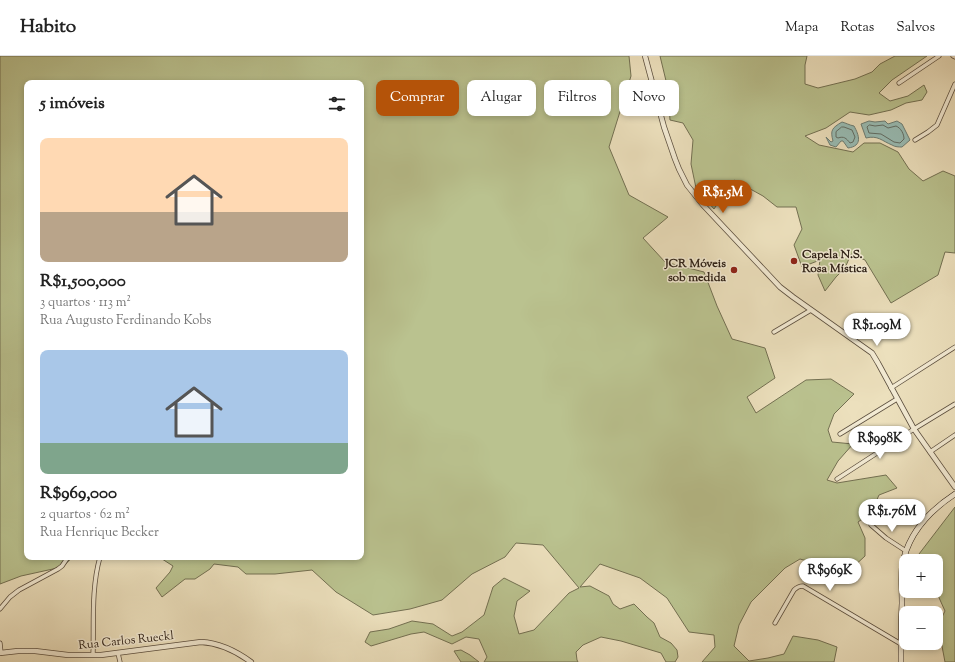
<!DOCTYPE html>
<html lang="pt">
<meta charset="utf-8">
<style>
body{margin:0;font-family:"Sorts Mill Goudy",serif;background:#f6f6f6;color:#222;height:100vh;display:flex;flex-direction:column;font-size:15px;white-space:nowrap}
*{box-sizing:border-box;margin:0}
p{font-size:13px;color:#767676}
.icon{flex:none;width:22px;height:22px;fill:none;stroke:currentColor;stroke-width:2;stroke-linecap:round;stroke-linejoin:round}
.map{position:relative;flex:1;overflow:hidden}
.side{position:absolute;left:24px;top:24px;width:340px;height:480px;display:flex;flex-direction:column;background:#fff;border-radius:8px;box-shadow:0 2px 6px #0003}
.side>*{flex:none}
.banner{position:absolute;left:376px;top:24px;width:380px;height:36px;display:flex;gap:8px}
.controls{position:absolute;left:899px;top:498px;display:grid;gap:8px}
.controls a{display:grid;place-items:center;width:44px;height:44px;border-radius:8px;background:#fff;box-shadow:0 2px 6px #0003;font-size:20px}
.price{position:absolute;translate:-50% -34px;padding:0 9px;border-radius:14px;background:#fff;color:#222;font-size:13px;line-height:26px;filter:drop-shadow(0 1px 2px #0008)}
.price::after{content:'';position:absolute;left:50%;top:24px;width:12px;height:9px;margin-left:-6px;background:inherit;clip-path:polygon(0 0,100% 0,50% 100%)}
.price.current{background:#b45309;color:#fff}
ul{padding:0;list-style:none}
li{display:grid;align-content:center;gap:8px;height:212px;padding:0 16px}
li span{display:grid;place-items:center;height:124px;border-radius:8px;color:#555}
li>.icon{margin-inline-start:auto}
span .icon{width:72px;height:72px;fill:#fffc;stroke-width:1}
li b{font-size:17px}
h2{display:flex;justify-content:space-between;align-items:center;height:48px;padding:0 16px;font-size:17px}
.pill{padding:0 14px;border-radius:8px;background:#fff;box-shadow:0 2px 6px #0003;font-size:14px;line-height:36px}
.pill.current{background:#b45309;color:#fff}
header{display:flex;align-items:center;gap:24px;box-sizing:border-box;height:56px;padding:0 20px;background:#fff;border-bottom:1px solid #e0e0e0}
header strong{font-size:19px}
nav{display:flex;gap:22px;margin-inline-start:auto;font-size:14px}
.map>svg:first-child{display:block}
.green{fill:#bac28f;stroke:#737052}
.water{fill:#99bdb5;stroke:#6d7e75}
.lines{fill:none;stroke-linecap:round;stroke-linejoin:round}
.shore{stroke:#626e65;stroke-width:1}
.minor-casing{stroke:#5c4f3f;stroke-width:5}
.tertiary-casing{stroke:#5c4f3f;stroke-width:6}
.secondary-casing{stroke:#2c1f15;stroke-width:6}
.minor{stroke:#f3ebd4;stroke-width:3.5}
.tertiary{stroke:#f3ebd4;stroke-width:4.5}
.secondary{stroke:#f3ebd4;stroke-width:5}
.poi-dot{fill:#8f2418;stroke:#f3ebd4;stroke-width:1.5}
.labels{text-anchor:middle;stroke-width:3;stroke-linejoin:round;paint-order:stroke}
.poi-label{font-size:12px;font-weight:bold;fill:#2c1f15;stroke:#f3ebd4;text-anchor:start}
.street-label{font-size:12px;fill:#2c1f15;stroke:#f3ebd4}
</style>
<header>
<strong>Habito</strong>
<nav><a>Mapa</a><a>Rotas</a><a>Salvos</a></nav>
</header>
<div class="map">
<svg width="955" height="606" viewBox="0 0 955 606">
<rect width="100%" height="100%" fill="#ece0bd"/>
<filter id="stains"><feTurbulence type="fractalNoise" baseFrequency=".005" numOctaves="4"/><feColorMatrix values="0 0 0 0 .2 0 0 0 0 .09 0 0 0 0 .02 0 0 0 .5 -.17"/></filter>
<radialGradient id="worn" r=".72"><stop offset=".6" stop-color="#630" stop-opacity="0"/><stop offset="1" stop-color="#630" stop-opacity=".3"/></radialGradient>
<path class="green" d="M0,0h629l2,20 -22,71 20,48 39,22 -25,21 22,24 39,10 13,34 15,33 33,9 10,30 -28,19 9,16 50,-33 25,-1 23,15 -20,20 -6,16 4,12 21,2 -15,17 -11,19 10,3 49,-8 11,13 -18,7 -8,18 -13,9 7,16v18l-14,13 -22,-1 -15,-5 -14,-4 -15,9 -34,34 -12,23 -5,21 15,15 19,-3 16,-4 9,-18 25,4 19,7 -3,15h-132l13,-15 -1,-12 -25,-3 -22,-34 -27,-20 -40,-14 -20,23 10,-1 19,10 4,8 7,5 14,-5 13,13 7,6 6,14 11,6 6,7 1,7 -3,5h-9l-5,-9 -40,-12 -20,-4 -18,8 -7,7 1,8 1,2h-94l3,-5 -8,-18 -13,-2 -14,7 -28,-12 -13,2 -40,12 -6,-4 5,-10 19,-3 23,-8 21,3 19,12 10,-4 22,-17 9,-28 11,-9 26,13 -13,10 -3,15 5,18 15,-4 35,-37 10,-5 -36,-43 -27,-2 -11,14 -33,17 -30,26 -32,9 -37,6 -37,-23 -24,-22 -37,4h-29l-8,-7 -24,-3 -4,5 -15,10h-10l-23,18 -6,-9 14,-16 3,-6 -14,-9h202v-474h-334v474h46l-11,10 -41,9 -21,8z
M660,0h147l-2,9v19l13,4 37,-9 17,-7 8,-8 15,-8h32l-35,24 -13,13 11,8 18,-5 16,-11 3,7 -5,8 -16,3 -15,7 -22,5 -19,-3 -24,16 -21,8 14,9 34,7 11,-9h16l18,9 11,17 14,12 20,-10 12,5v77l-10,-1 -7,23 -47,28 -26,-43 -14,-6 -6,14 -9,9 -11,14 -7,-16 2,-15 -18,7 -8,-22 8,-16 -6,-22h-19l-14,-11 -29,-16 -20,29 -18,-21 -5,-24 2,-24 -10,-17 -13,-3 -2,-31z
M955,451v155h-10l-7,-37 7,-14 -9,-20v-30h-14l-3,-7z
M461,594l9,5 9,7h-18l-7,-11z"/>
<path class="water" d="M869,65l6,1 10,-1 3,3 9,-3 5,3 8,16 -8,7c-3,0 -7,0 -10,-2 -10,-4 -14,-10 -26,-7l-5,-14z
M842,66c4,1 7,3 12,4 5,9 9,20 -6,22l-5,-7h-2l-5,6 -6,-2 -4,-8 5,5 2,-1c-3,-11 -1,-13 9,-19z"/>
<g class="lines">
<path class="shore" d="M870,69l5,1 8,-1 5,3 8,-2c5,2 8,8 8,13l-4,4 -6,-1 -13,-8 -12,-1 -2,-6 1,-1z
M842,71h2l8,3 3,7 -2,5 -3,1c-4,-5 -6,-7 -12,-5l-2,-1v-5z"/>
<g class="minor-casing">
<path id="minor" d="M953,0l2,1
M899,27l40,-27
M915,84l13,-8 9,-7 18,-41
M774,276l37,-22
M891,332l64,-41
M840,378l57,-35
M930,396l25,-17
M837,423l77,-50 41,-25
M871,469l15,13 20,13
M0,553l10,-12 9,-7 39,-21 4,-3 6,-9
M775,567l19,-33c3,-3 5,-4 9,-4l98,58
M0,587l1,10
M118,597l2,9
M93,599c1,-32 -2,-66 7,-98"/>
</g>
<g class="tertiary-casing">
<path id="tertiary" d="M645,0l19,71 11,32 4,10 8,16 16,20 77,82 13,10 79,56 6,10 36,66 41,58
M0,597l18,-2h17l33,4h33l100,-13c19,1 35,9 50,20"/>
</g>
<g class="secondary-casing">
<path id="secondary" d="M901,606c0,-20 0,-39 1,-59 0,-12 -1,-24 0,-36 5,-32 27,-56 53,-73"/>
</g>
<use href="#minor" class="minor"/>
<use href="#tertiary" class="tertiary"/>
<use href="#secondary" class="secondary"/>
</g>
<g class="poi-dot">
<circle cx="794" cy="205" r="4"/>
<circle cx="734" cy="214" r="4"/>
</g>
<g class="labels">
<g class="poi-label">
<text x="802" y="202">Capela N.S.<tspan x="802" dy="14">Rosa Mística</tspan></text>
<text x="726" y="211" text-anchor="end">JCR Móveis<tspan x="726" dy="14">sob medida</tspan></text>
</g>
<g class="street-label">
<text transform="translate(126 584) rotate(-6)" y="4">Rua Carlos Rueckl</text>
</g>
</g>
<rect width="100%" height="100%" filter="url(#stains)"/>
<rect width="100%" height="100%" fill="url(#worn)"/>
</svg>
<div class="controls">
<a>+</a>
<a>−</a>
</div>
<b class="price current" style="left:723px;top:158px">R$1.5M</b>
<b class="price" style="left:877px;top:291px">R$1.09M</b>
<b class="price" style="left:880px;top:404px">R$998K</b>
<b class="price" style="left:892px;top:477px">R$1.76M</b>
<b class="price" style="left:830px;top:536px">R$969K</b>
<div class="banner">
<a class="pill current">Comprar</a>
<a class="pill">Alugar</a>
<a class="pill">Filtros</a>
<a class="pill">Novo</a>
</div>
<section class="side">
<h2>5 imóveis<svg class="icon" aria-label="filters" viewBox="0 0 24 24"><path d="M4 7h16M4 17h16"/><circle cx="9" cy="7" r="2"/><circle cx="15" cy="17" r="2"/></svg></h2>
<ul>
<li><span style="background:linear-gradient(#ffd9b3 60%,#b9a48a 0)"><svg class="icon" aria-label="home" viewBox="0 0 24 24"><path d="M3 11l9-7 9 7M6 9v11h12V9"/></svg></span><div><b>R$1,500,000</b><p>3 quartos · 113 m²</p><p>Rua Augusto Ferdinando Kobs</p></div></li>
<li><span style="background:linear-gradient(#a9c7e8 75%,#7fa58c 0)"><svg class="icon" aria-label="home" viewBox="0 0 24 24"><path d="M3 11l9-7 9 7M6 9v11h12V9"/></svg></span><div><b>R$969,000</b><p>2 quartos · 62 m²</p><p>Rua Henrique Becker</p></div></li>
</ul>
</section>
</div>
